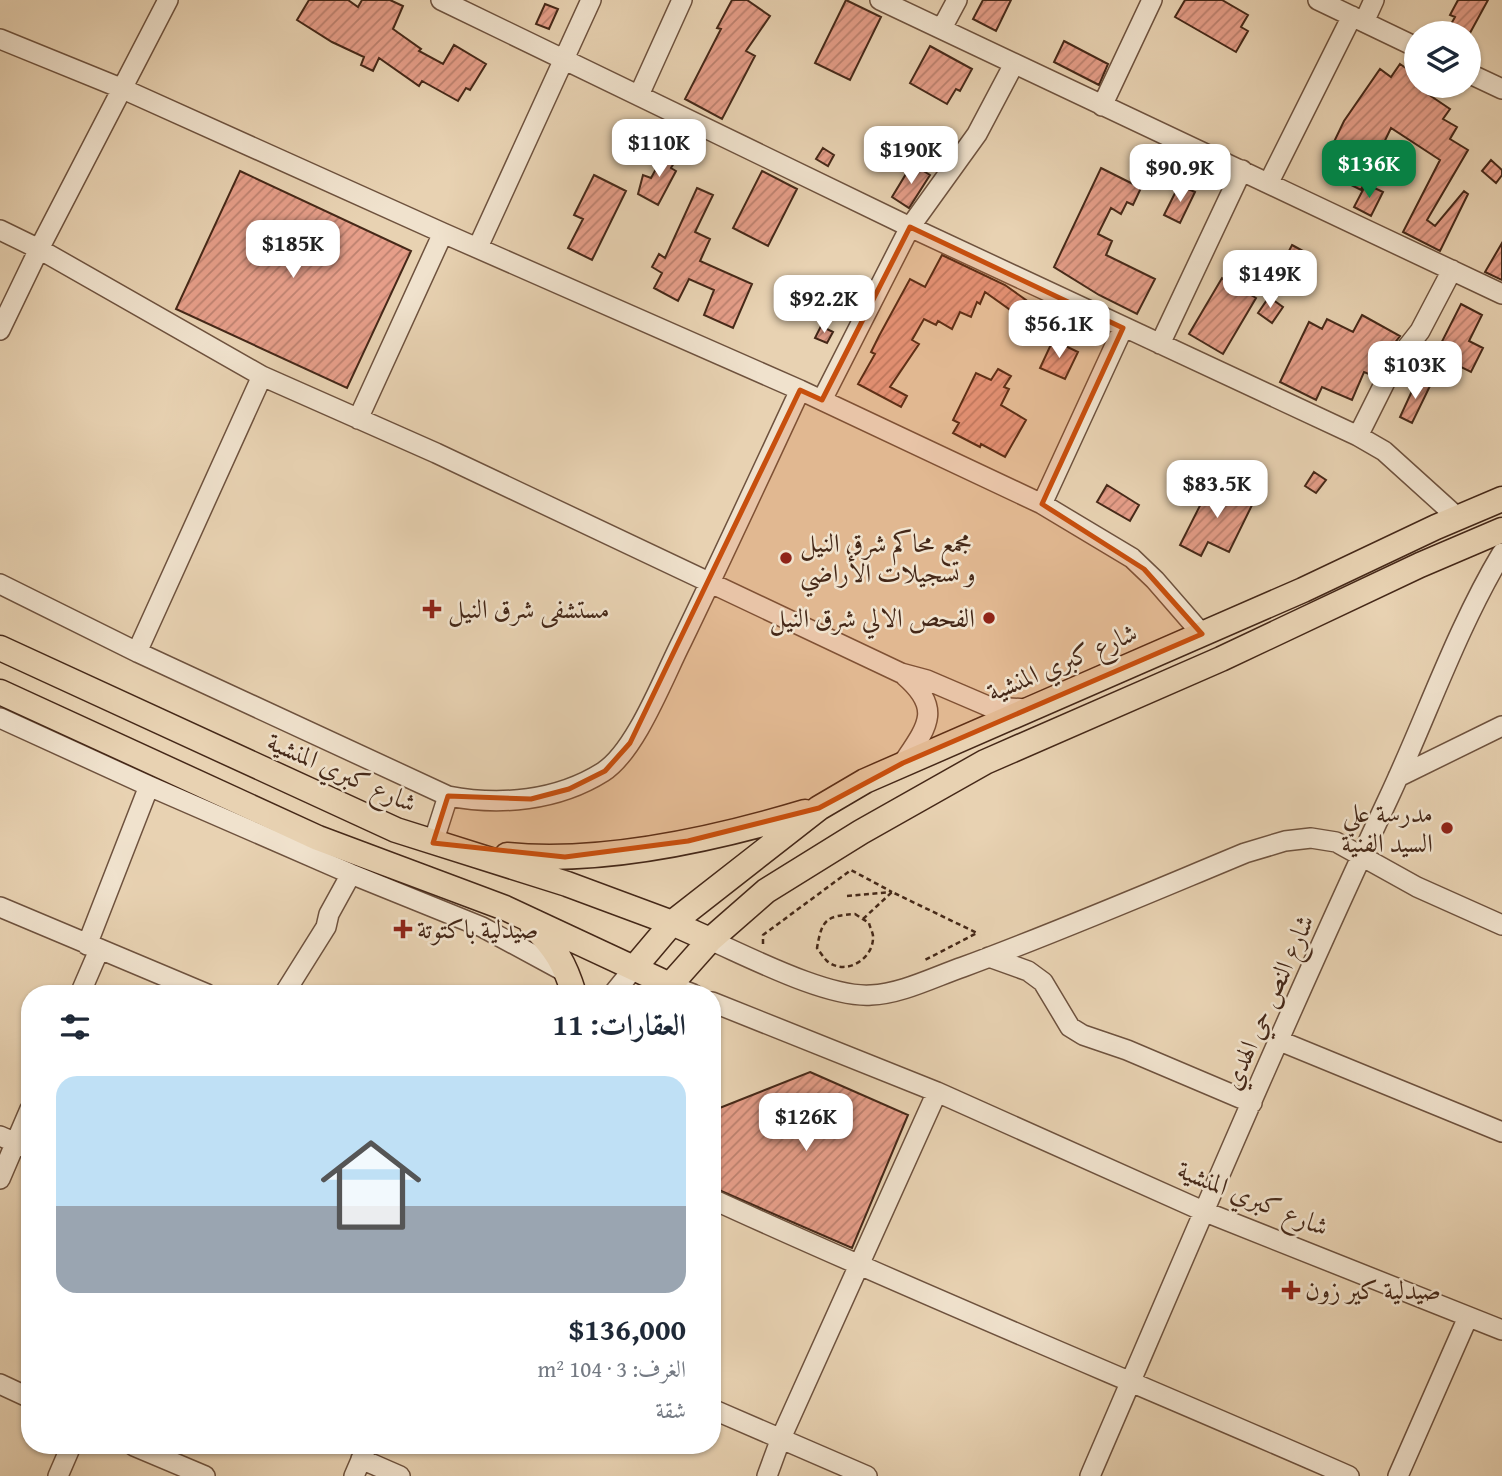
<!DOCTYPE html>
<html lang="ar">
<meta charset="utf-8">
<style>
body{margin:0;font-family:"Gentium Book Plus",Amiri,serif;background:#f6f6f7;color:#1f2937;direction:rtl;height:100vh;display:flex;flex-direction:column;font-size:26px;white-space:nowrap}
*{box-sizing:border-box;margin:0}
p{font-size:23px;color:#747a83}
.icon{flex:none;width:38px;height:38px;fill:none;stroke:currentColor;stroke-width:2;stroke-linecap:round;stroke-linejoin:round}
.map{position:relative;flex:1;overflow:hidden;direction:ltr}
.drawer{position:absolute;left:21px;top:985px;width:700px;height:469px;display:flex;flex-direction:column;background:#fff;border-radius:28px;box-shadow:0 2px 5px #0004;direction:rtl}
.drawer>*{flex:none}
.controls{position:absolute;left:1404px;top:21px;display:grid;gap:14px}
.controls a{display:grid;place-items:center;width:77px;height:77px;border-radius:50%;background:#fff;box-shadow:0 2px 5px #0004;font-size:35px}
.price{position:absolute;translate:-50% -60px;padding:0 16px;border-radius:14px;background:#fff;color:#222;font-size:23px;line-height:46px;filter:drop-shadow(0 2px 4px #0008)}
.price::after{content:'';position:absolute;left:50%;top:42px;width:21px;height:16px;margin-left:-10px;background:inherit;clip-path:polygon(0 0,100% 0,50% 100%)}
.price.current{background:#0b8043;color:#fff}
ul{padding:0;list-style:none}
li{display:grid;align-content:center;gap:14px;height:371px;padding:0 35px}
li+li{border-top:2px solid #e0e1e3}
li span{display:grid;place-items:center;height:217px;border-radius:21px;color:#555}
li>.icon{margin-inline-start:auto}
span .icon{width:126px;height:126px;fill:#fffc;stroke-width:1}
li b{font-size:30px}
h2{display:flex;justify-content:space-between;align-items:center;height:84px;padding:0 35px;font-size:30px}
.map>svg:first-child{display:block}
.building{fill:url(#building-hatch);stroke:#452818;stroke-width:2}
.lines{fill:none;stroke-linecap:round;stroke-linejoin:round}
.minor-casing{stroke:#6e523e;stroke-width:22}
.major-casing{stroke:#452818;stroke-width:27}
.path{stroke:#452818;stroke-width:2.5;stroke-dasharray:5 3.5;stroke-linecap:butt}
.minor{stroke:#f0e2cd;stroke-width:19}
.major{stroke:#e8d2b2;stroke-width:24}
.marked{fill:#c74f0e;fill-opacity:0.2;stroke:#c74f0e;stroke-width:5;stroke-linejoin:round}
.poi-dot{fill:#8f2418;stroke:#f0e2cd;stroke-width:2.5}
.labels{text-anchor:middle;stroke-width:5;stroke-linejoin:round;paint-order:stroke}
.poi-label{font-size:26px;fill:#452818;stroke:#f0e2cd;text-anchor:start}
.street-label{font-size:26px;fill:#452818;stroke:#f0e2cd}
</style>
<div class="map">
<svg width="1502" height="1476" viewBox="0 0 1502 1476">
<defs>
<pattern id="building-hatch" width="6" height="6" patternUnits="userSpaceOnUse" patternTransform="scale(1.75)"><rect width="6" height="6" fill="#e69e89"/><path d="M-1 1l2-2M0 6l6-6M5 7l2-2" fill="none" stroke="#bc816f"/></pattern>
</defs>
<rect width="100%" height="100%" fill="#e8d2b2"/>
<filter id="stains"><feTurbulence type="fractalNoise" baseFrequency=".00286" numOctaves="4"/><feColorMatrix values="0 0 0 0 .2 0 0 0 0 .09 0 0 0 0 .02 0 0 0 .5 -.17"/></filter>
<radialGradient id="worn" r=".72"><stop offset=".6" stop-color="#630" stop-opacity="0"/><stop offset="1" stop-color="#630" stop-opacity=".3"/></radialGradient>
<path class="building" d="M309,0h39l10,7 4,-7h28l13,6 -10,23 28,20 -2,2 24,13 11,-19 32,19 -16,26 -4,-2 -8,13 -36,-20 -3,5 -40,-28 -6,13 -12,-6 3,-8 -32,-15 -35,-22z
M732,0h15l23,16 -24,35 9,5 -33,63 -37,-20 36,-70 -4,-1z
M846,0l35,17 -31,63 -35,-17z
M983,0h28l-15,31 -23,-12z
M1185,0h37l26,15 -7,12 7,4 -12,21 -61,-35z
M1458,0h30l-18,33h-24l9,-16 -5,-2z
M545,4l13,5 -9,20 -13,-5z
M1064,41l44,23 -9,21 -45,-23z
M930,46l42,23 -12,22 -4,-2 -9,15 -37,-21z
M1400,64l16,11v11l34,23 -7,10 14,8 -7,12 18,11 -41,70 8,6 29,-35 4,3 -28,57 -37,-19 37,-72 -49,-32 -30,62 -30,-15 11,-21 -11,-6 13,-27 36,-52 11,8z
M918,129l20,14 -17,23 -19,-14z
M669,131l13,7 -6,11 -13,-7z
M823,148l11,7 -6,11 -12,-7z
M667,149l12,6 -8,13 5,3 -18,34 -20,-11 5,-19 8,3z
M1491,160l11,10v5l-6,8 -14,-12z
M912,164l18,11 -21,33 -17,-11z
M1101,168l40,20 -8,17 -6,-3 -6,12 -10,-6 -13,26 14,7 -6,14 49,24 -18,35 -38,-19 -45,-28z
M240,171l171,80 -64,137 -171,-79z
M762,171l35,18 -29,57 -35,-18z
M594,175l32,16 -34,69 -24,-12 15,-29 -9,-4z
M1366,184l17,8 -12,24 -17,-9z
M1179,185l16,7 -15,31 -16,-8z
M697,188l16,7 -18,37 15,7 -10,22 52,23 -19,44 -29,-13 10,-25 -25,-11 -11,22 -24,-13 8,-15 -10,-6 7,-13 6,4z
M1502,243v37l-17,-8z
M1292,245l11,6 -17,33 -11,-6z
M942,255l63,30 21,15 -10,14 -31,-22 -5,12 -3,-2 -6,15 -11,-5 -8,17 -14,-8 -2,4 -12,-6 -12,21 7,4 -29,43 17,9 -6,11 -43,-23 17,-30 -4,-2 8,-16 31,-57 15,8z
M1222,278l34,20 -33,56 -34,-20z
M1269,297l14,10 -11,16 -14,-10z
M1461,304l21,11 -13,26 14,7 -12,24 -22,-11 -8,17 -14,-7z
M1362,315l38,21 -16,21 -10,19 -10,-4 -12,28 -30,-13 -6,13 -36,-18 29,-60 13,7 5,-10 26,13z
M821,326l12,6 -6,11 -12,-5z
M1053,340l25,12 -13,27 -25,-11z
M998,369l13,7 -7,11 5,2 -8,16 25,15 -21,37 -24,-13 -1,3 -27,-14 6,-10 -6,-3 23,-47 15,7z
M1417,380l13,6 -18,37 -12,-6z
M1314,472l12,8 -10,13 -11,-7z
M1213,480l41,21 -25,51 -21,-10 -7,14 -21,-11z
M1107,485l32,20 -9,16 -33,-19z
M810,1072l98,43 -56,133 -140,-61v-76z"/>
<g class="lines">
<g class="minor-casing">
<path id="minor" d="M441,0l469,227 448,209 26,15 73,66
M880,0l622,294
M1318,0l98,47
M1364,22l10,-22
M942,28l15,-28
M0,39l123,50 320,144 357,157 242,114 90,54 23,22 47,54
M1468,73l34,16
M639,95l43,-95
M1102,106l50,-106
M1269,182l83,-166
M0,230l39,19 223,127 174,77 465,220 26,7 63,27 38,2
M478,247l113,-247
M0,330l39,-81 129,-249
M1160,344l82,-174
M822,400l88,-173 67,-93 37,-70
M358,419l85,-186
M1358,436l36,-72 26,-33 32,-61
M1042,504l81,-176
M0,584l137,68 311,144c52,10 109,5 155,-24 33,-21 61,-96 79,-131 40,-83 79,-167 118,-251
M137,652l125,-276
M0,718l149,68 202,88 131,53 85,46
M903,763c24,-36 40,-54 2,-87
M1398,777l104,-51
M433,843l15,-47
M0,907l207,87
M710,940c41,18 118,58 161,55 30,-1 63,-18 92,-28 95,-35 188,-75 282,-114l40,-12 26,-3 25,4 81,45 85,38
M87,945l62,-159
M989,957l39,14 15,11 27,45 13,8 44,15 125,53
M80,994l19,-44
M284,994l42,-67 3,-13 22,-40
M613,994l21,-26
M659,994l11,-9 23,9
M712,1002l225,90 266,119 299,119
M1280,1041l222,91
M0,1136l30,13
M0,1179l30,-70
M712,1199c211,97 425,184 637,277
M0,1384l30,14
M712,1409l155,67
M134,1446l71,30
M361,1459l39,17
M58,1476l13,-30
M354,1476l13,-30
M767,1476l14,-38 156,-346
M1090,1476c98,-227 194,-455 299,-679 38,-81 67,-167 113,-244
M1398,1476l70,-159"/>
</g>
<g class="major-casing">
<path id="major" d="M0,648l396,182 171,54 105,39 38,17
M0,692l318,146 187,70 165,77 40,-45 56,-49 95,-59 124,-70 236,-103 199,-94 82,-35
M507,855c94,9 208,-16 298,-43
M532,925c23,22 33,39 42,69
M634,968l38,-45 147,-115 46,-27 438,-191 133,-63 66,-28"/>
</g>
<path class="path" d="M847,896l45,-4
M855,914l14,9c1,5 5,11 4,16 -1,21 -28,37 -46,22 -3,-3 -7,-9 -10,-13 5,-29 9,-32 38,-34z
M863,919l29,-27 85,41 -54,28
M763,944v-9l88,-65 41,22"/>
<use href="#minor" class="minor"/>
<use href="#major" class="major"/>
</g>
<path class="marked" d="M910,227l213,101 -81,176 102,65 58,65 -299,129 -84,45 -131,33 -123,16 -132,-14 15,-47 83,3 38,-10 36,-18 25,-28 170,-353 22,10z"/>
<g class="poi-dot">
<circle cx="786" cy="558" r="7"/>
<path d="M428.5 598.5h7v7h7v7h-7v7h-7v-7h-7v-7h7z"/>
<circle cx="989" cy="618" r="7"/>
<circle cx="1447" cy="828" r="7"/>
<path d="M399.5 918.5h7v7h7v7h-7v7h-7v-7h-7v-7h7z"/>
<path d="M1287.5 1279.5h7v7h7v7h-7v7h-7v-7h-7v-7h7z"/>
</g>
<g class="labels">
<g class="poi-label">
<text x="800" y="552">مجمع محاكم شرق النيل<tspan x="800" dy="30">و تسجيلات الأراضي</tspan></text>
<text x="448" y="618">مستشفى شرق النيل</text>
<text x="975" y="627" text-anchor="end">الفحص الالي شرق النيل</text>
<text x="1433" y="822" text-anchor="end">مدرسة علي<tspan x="1433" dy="30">السيد الفنية</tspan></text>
<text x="417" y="938">صيدلية باكتوتة</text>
<text x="1305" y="1299">صيدلية كير زون</text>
</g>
<g class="street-label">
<text transform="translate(1062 662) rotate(-23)" y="9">شارع كبري المنشية</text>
<text transform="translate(342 772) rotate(24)" y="9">شارع كبري المنشية</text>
<text transform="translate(1268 1002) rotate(-66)" y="9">شارع النص حي الهدي</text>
<text transform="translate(1253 1198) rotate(22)" y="9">شارع كبري المنشية</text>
</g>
</g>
<rect width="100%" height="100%" filter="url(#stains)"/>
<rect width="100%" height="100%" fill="url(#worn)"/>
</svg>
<div class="controls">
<a><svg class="icon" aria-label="layers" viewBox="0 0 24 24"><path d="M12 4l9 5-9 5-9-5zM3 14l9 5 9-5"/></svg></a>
</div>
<b class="price" style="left:659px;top:179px">$110K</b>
<b class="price" style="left:911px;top:186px">$190K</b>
<b class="price current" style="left:1369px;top:200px">$136K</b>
<b class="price" style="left:1180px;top:204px">$90.9K</b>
<b class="price" style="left:293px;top:280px">$185K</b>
<b class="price" style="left:1270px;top:310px">$149K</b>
<b class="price" style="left:824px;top:335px">$92.2K</b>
<b class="price" style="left:1059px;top:360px">$56.1K</b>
<b class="price" style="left:1415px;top:401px">$103K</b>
<b class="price" style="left:1217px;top:520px">$83.5K</b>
<b class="price" style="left:806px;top:1153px">$126K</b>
<section class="drawer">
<h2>العقارات: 11<svg class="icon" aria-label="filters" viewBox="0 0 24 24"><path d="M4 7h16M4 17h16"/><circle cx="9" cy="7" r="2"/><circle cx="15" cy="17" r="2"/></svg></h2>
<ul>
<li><span style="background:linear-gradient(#bfe0f5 60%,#9aa5b1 0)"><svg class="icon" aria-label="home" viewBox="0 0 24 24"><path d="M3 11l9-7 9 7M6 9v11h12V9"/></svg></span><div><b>$136,000</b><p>الغرف: 3 · 104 m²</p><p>شقة</p></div></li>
</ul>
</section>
</div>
